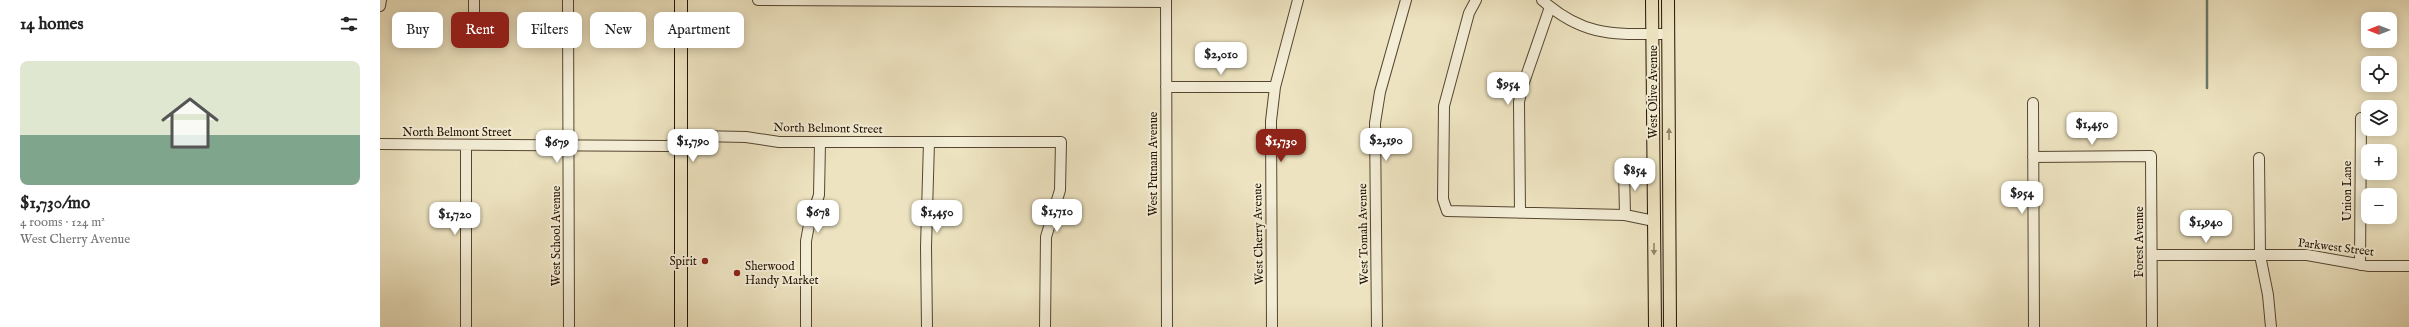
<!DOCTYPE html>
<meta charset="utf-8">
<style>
body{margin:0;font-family:"IM FELL English",serif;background:#f6f6f6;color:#222;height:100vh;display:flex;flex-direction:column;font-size:15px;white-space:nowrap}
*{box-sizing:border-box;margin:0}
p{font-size:13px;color:#767676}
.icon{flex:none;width:22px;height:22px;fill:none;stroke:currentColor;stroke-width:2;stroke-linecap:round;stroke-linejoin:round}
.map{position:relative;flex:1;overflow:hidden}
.side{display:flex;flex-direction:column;background:#fff;width:380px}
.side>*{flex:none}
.guide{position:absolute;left:12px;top:12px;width:380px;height:36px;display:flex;gap:8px}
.needle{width:26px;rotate:270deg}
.buttons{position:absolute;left:1981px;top:12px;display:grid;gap:8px}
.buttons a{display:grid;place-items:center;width:36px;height:36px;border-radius:8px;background:#fff;box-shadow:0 2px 10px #0003;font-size:20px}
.price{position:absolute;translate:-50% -34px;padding:0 9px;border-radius:8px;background:#fff;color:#222;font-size:13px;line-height:26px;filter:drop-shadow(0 1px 2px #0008)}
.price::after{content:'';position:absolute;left:50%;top:24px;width:12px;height:9px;margin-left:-6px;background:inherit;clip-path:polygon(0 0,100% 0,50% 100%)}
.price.active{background:#8f2418;color:#fff}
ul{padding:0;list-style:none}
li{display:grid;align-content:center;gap:8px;height:212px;padding:0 20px}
li span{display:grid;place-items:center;height:124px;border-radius:8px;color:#555}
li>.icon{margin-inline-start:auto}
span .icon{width:72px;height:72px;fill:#fffc;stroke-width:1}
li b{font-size:17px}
h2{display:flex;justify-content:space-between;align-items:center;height:48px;padding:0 20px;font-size:17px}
.tag{padding:0 14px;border-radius:8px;background:#fff;box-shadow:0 2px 10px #0003;font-size:14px;line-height:36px}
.tag.active{background:#8f2418;color:#fff}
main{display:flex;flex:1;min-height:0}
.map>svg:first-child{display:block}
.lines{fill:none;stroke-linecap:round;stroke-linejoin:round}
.stream{stroke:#6a796a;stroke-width:2.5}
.minor-casing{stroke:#564630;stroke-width:12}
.major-casing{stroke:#231200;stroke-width:14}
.minor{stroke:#f3edd6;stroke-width:10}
.major{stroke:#ede3c0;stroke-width:12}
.oneway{fill:#92856a}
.poi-dot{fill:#8f2418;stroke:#f3edd6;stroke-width:1.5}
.labels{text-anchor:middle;stroke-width:4;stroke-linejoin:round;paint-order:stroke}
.street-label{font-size:12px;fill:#231200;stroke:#f3edd6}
.poi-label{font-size:12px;fill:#231200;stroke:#f3edd6;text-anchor:end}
</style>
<main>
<section class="side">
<h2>14 homes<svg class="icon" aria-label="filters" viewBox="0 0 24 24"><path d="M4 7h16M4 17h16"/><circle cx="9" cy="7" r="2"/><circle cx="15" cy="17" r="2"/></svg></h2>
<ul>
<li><span style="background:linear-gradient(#dfe7d0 60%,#7fa58c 0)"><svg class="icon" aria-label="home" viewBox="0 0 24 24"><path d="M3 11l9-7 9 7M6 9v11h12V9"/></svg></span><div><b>$1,730/mo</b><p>4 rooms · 124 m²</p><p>West Cherry Avenue</p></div></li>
</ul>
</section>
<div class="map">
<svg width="2029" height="327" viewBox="0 0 2029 327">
<rect width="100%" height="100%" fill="#ede3c0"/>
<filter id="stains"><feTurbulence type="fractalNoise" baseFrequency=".005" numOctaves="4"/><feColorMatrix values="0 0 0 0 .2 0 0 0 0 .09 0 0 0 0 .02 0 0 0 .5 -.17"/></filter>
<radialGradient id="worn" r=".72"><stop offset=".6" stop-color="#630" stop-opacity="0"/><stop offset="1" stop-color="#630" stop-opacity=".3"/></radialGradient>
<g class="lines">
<path class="stream" d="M1827,0v88"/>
<g class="minor-casing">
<path id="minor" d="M94,0v38
M188,0l1,327
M378,0l408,2
M786,0l1,327
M1096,0l-7,13 -25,93 -1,93 4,12 178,4 29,6
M1162,0c43,38 73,34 127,34
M0,6l1,-6
M786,87h109
M1653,103l1,224
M0,144l287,2 30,-10 49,1 33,5h282l-1,48 -14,47 -1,90
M86,145v182
M1653,157l118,-1 1,171
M1879,158l1,97 8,40 3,32
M1244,169l1,46
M1140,213l-1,-111 3,-14 28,-81
M1772,255h155l62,11h40
M1980,265l1,-147
M426,327v-86l3,-16 10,-30 1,-53
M547,327l-1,-80 3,-105
M892,327l-1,-206 4,-34 23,-87
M997,327l-2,-204 5,-31 26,-92"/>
</g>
<g class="major-casing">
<path id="major" d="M301,0v327
M1272,0l3,327
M1288,0l2,327"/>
</g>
<use href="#minor" class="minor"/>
<use href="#major" class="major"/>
</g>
<defs><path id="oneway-solid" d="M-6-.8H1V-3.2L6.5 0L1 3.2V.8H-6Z"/></defs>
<g class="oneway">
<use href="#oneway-solid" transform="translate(1289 134) rotate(-90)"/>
<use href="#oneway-solid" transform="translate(1274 249) rotate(90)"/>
</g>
<g class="poi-dot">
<circle cx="325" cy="261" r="4"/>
<circle cx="357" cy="273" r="4"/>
</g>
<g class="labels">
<g class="street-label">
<text transform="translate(1273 92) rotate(-90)" y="4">West Olive Avenue</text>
<text transform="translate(448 128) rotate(1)" y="4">North Belmont Street</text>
<text x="77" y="136">North Belmont Street</text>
<text transform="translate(773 164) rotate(-90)" y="4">West Putnam Avenue</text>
<text transform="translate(1967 191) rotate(-90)" y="4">Union Lane</text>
<text transform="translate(878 234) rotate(-91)" y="4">West Cherry Avenue</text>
<text transform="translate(983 234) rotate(-91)" y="4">West Tomah Avenue</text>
<text transform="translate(176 236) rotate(-90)" y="4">West School Avenue</text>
<text transform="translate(1759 242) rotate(-90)" y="4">Forest Avenue</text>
<text transform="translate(1956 247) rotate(7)" y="4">Parkwest Street</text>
</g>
<g class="poi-label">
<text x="317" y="265">Spirit</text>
<text x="365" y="270" text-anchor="start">Sherwood<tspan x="365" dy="14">Handy Market</tspan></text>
</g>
</g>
<rect width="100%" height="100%" filter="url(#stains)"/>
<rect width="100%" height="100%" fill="url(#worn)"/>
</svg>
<div class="buttons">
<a><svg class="needle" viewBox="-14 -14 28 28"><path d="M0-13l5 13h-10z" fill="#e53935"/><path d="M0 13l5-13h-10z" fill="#767676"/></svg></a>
<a><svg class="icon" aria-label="locate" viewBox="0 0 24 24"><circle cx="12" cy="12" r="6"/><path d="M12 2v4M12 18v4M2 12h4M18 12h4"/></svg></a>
<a><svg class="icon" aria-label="layers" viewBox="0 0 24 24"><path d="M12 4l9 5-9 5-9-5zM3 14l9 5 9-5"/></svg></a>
<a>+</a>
<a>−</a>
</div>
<b class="price" style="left:841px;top:76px">$2,010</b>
<b class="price" style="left:1128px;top:106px">$954</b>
<b class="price" style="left:1712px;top:146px">$1,450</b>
<b class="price" style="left:1006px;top:162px">$2,190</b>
<b class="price" style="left:313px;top:163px">$1,790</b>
<b class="price active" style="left:901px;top:163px">$1,730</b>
<b class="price" style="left:177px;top:164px">$679</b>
<b class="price" style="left:1255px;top:192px">$854</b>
<b class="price" style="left:1642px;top:215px">$954</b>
<b class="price" style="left:677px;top:233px">$1,710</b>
<b class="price" style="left:438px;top:234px">$678</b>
<b class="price" style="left:557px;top:234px">$1,450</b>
<b class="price" style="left:75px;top:236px">$1,720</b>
<b class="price" style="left:1826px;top:244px">$1,940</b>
<div class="guide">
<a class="tag">Buy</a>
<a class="tag active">Rent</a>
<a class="tag">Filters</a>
<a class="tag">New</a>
<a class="tag">Apartment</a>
</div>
</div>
</main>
